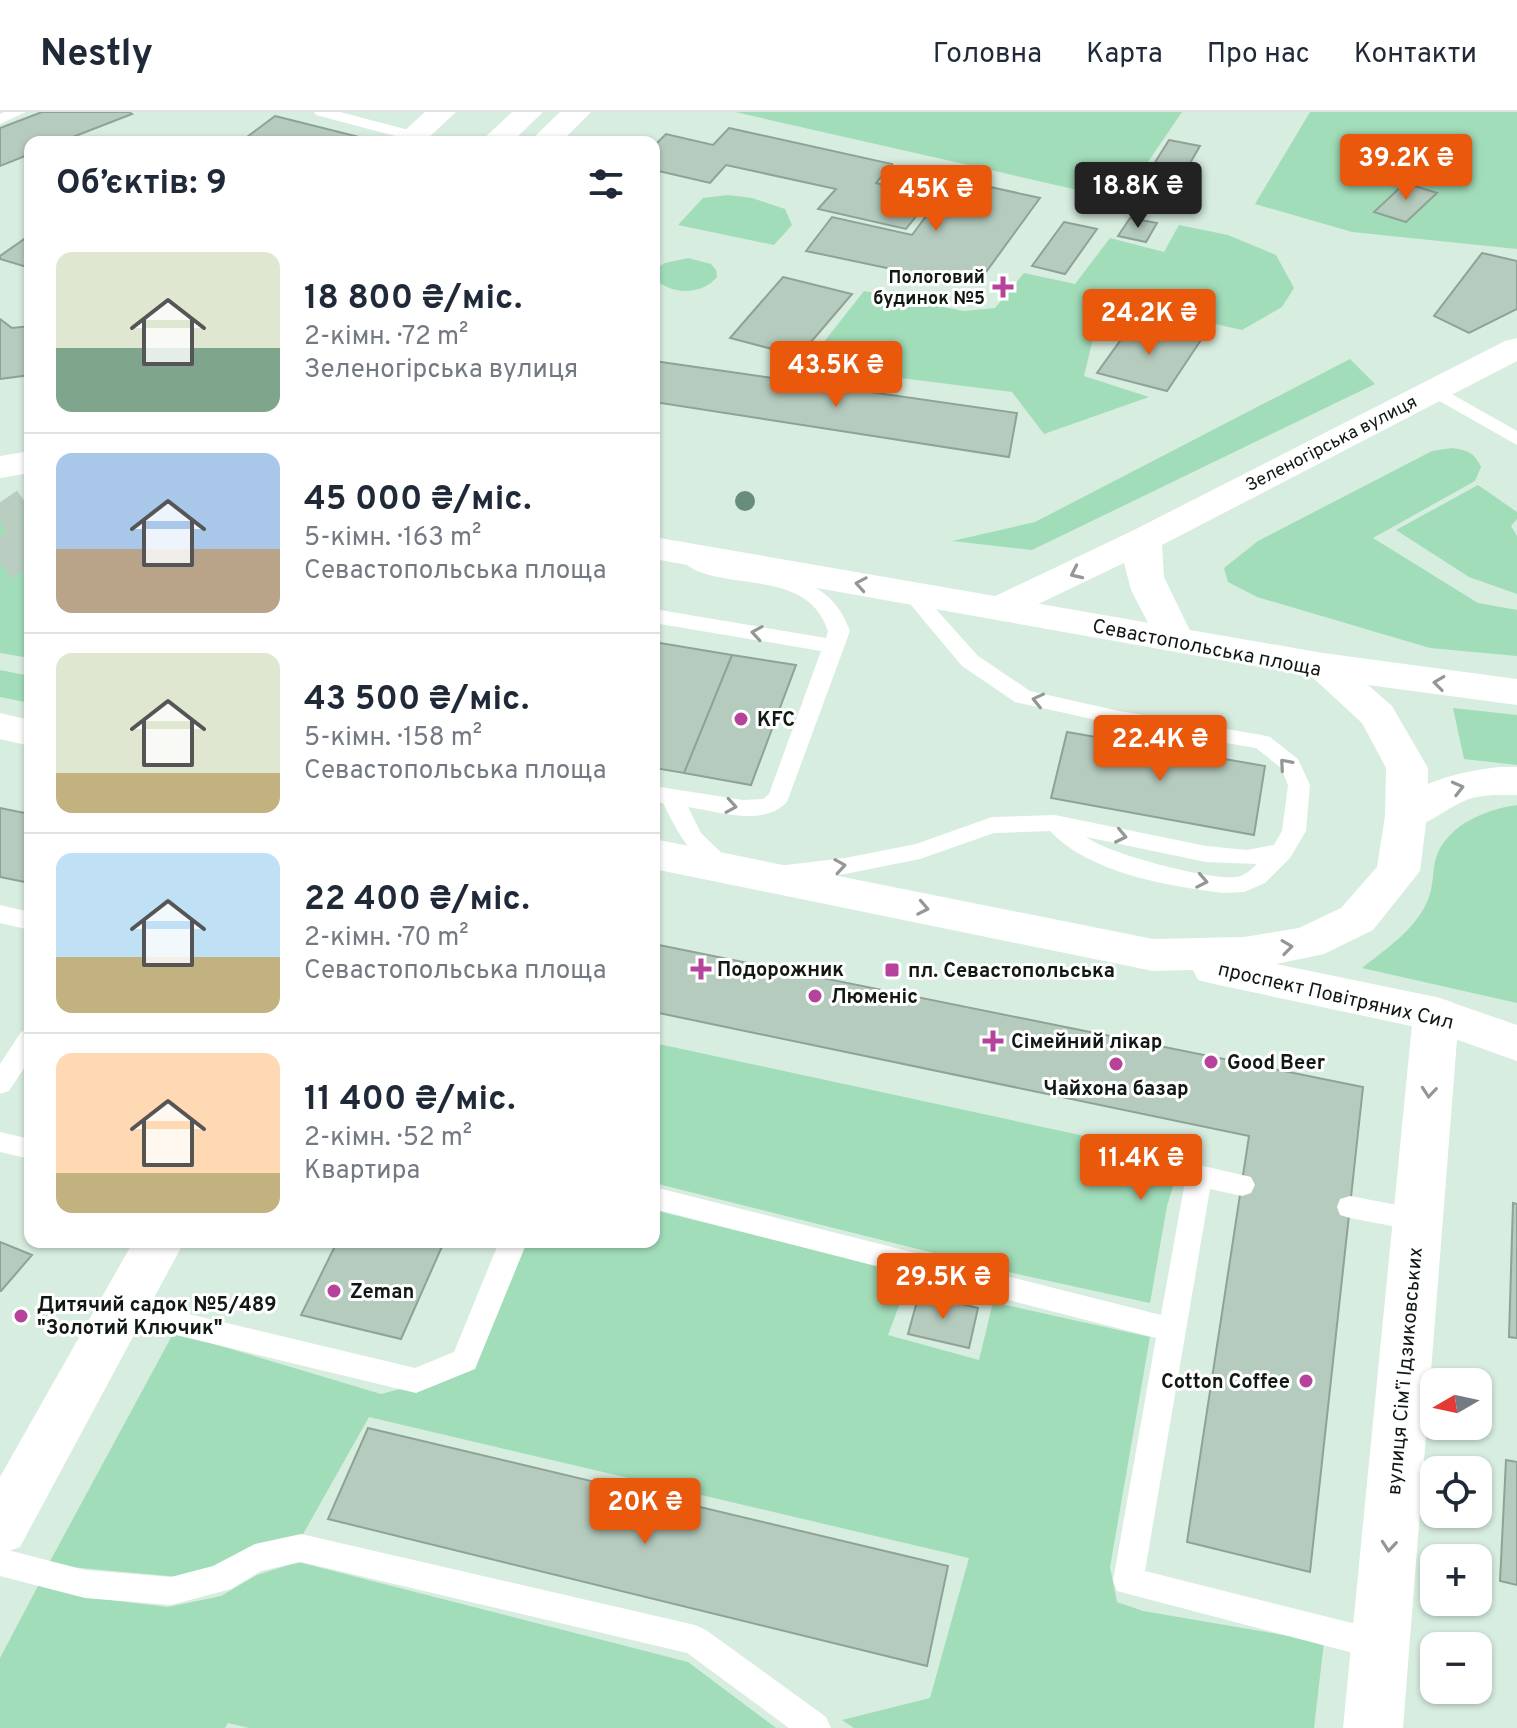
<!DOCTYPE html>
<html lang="uk">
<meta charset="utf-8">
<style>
body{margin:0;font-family:Overpass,sans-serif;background:#f2f2f3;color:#1f2937;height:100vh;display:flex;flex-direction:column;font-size:30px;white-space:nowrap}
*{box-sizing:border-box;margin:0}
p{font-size:26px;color:#747a83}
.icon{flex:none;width:44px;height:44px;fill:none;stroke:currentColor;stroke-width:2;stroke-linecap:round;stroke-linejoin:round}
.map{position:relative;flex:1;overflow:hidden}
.panel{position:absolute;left:24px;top:24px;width:636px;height:1112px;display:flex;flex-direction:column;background:#fff;border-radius:16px;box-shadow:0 2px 6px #0004}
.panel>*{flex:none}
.needle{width:52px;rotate:261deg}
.controls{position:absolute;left:1420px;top:1256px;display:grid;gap:16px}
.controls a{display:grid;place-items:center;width:72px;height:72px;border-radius:16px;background:#fff;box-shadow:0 2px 6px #0004;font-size:40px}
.price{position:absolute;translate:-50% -68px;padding:0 18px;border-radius:8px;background:#ea580c;color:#fff;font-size:26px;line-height:52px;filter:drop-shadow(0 2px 4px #0008)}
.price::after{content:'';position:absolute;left:50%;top:48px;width:24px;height:18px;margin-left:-12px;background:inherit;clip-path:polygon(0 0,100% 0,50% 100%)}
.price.current{background:#222;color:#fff}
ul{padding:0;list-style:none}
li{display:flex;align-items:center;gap:24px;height:200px;padding:0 32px}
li+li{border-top:2px solid #e0e1e3}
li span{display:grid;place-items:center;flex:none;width:224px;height:160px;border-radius:16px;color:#555}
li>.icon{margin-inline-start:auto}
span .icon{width:96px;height:96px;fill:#fffc;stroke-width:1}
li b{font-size:34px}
h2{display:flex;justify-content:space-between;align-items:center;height:96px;padding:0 32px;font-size:34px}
header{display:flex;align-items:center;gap:48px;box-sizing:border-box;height:112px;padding:0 40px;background:#fff;border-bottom:2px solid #e0e1e3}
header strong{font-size:38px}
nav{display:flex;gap:44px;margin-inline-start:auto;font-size:28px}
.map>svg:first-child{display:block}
.green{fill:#a2ddba}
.building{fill:#b5cbbd;stroke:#8ea396;stroke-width:2}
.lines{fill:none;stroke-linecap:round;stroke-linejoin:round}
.primary-tunnel-far1{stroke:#b9cdc1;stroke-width:32;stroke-dasharray:32 16;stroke-linecap:butt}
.primary-tunnel{stroke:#b9cdc1;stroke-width:41;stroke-dasharray:41 21;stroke-linecap:butt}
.lane{fill:#fff;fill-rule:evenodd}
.street{fill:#fff;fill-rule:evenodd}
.secondary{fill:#fff;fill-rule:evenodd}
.primary{fill:#fff;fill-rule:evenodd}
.tree{fill:#688e7b}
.oneway{stroke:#949895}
.poi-dot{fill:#b6429b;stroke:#fff;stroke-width:3}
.labels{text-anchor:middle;stroke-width:6;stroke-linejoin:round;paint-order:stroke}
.far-poi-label{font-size:18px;font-weight:bold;fill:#111914;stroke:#fff;text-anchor:end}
.far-street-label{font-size:18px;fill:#111914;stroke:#fff}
.street-label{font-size:20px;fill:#111914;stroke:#fff}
.poi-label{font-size:20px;font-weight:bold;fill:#111914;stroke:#fff;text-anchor:start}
</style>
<header>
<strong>Nestly</strong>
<nav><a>Головна</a><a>Карта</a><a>Про нас</a><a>Контакти</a></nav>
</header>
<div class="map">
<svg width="1517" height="1616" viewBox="0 0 1517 1616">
<rect width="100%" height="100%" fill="#d7eddf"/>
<path class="green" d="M735,0h447l-60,88z
M1310,0h207v137l-165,-17 -97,-28z
M728,83l24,3 33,11 7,16 -18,20 -96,-20 25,-27z
M1179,113l49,10 48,20 18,33 -12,19 -40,23 -99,-22 -43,1 -16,67 65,21 -105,37 -32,-42 -207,-26 59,-75 100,20 31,-3 29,-35 51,11 35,-46 54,14z
M688,146l23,6 5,6 1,7c-15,18 -44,18 -61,3l1,-12 8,-5z
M1350,247l25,25 -343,166 -80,-9 83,-19z
M1452,336c15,2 23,5 29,19l-6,14 -102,57 105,65 39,7v46l-87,-8 -173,-51 -29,-15 -4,-14 34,-27 174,-90z
M1478,373l39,27v7l-6,7 6,10v58l-48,-17 -73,-47z
M30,403v143l-30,-5v-131z
M0,558l30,6v27l-30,-6z
M1453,596l64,7v50l-53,-6z
M1517,693v198l-155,-35c25,-20 56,-40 67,-71 5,-13 3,-29 8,-42 12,-31 50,-46 80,-50z
M654,931l528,114 -15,49 -17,97 -133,-29 -363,-91z
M654,1098l257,64 -23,61 91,25 14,-58 157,35 -40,230 7,35 26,9 181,31 -10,86h-460l-12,-8 88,-22 39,-140 -600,-141 -67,119 -80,34 -43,7 -131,-12 126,-233 207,62 84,-22 60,-130h129z
M298,1450l390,100 88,66h-527l-21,-5 -3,5h-225v-70l39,-74 46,13 83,10 53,-11 36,-21z"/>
<path class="building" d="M42,0h87l3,2 -72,28h-30v12l-30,12v-38z
M275,4l88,22 -5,4h-92l-19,-5z
M729,16l163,36 -16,19 57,12 -27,34 -88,-20 18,-20 -110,-24 -16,18 -56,-13v-24l12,-12 47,11z
M1169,28l31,6 -25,43 -33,-6z
M909,57l131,29 -62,85 -15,1 -157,-33 26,-34 80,18 32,-43 -44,-10z
M1405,71l32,10 -31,29 -32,-10z
M1130,106l27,5 -11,19 -28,-6z
M1064,110l33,7 -32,45 -33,-8z
M30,123v33l-30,-9v-3z
M1482,141l35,8v48l-48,24 -35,-17z
M783,165l69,17 -53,62 -69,-18z
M0,207l12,9 18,-2v49l-30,4z
M1133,211l68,17 -34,51 -70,-18z
M654,249l363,52 -8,44 -355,-55z
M654,530l78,13 -48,118 -30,-5z
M732,543l64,10 -45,120 -67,-12z
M1067,620l198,34 -11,69 -203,-37z
M0,696l30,6v69l-30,-6z
M654,832l709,143 -53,485 -123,-30 62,-406 -595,-124z
M1513,1091l4,1v134l-8,-1z
M0,1130l32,13 -31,36h-1z
M337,1130h107l-43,97 -100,-24z
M919,1182l59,14 -9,40 -61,-14z
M368,1316l580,138 -21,100 -599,-147z
M1506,1348l11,2v123l-17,-4z"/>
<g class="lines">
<path class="primary-tunnel-far1" d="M0,410l30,-21"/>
<path class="primary-tunnel" d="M0,450l30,-21"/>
<path class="lane" d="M4,0h22l-26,12v-10z
M314,0h26l80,21 2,3 -8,5 -98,-26z
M1434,272l83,47v14l-90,-51 -2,-4z
M687,438c14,4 27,12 42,15 51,13 100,8 121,66l-63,171c-24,25 -68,10 -99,5l13,26 37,36 -4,6c-30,9 -60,-49 -71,-72l-9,-1v-16l89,14 20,-1 6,-5 52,-143 -167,-28v-14l172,29 2,-7c-23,-70 -117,-33 -151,-75z
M910,474l7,2 61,68 52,35 89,20 143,24 8,2 28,22 12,26 -4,46 -16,27 -25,25 -21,9 -21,1c-55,-7 -134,-20 -173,-62l-56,2 -74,26 -75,15 -68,8 -8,-2 -4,-6 4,-6 8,-2 68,-8 71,-14 76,-27 63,-2 151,31 41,4 27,-5 8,-14 6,-46 -7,-17 -25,-20 -137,-23 -104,-23 -53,-36 -62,-74zM1086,725l120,25 51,2c-6,6 -13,12 -21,13 -28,3 -127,-23 -150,-40z
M0,793l30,7v18l-30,-7z
M30,917v30l-21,32 -9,3v-30l21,-32z
M0,1020l30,7v20l-30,-7z
M1199,1053l52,12 4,8 -4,8 -9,3 -32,-7 -65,382 235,59 11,4 5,11 -5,11 -11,4 -263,-69 -4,-10 43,-243 -502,-129v-22l507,128 25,-139 4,-8z
M1350,1084l68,13 10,3 4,8 -4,8 -10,3 -68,-13 -10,-3 -3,-8 3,-8z
M499,1130h28l-52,127 -59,24 -294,-71 -10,-4 -4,-8 4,-8 10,-4 293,70 39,-16z
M301,1422l394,91 11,5 120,87 5,11h-42l-102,-75 -386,-91 -40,9 -30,18 -60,16 -86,-7 -85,-22v-28l85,22 86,7 42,-11 42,-22z"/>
<path class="street" d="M1517,226v23l-355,184 2,32 29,60 -5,9 -14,3 -14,-3 -29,-56 -7,-27 -111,53 -13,4 -13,-4 -6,-8 6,-8 145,-69 373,-190z
M1436,885l16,5 7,12 -56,714h-60l70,-714 7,-12z"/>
<path class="secondary" d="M1500,655h17v28c-15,0 -30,-1 -45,3 -29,9 -49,37 -81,28l-6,-10c19,-32 80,-46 115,-49z
M133,1130h51l-164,305 -20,7v-77z"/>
<path class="primary" d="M425,0h31l-32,30h-32z
M512,0h31l-31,30h-32z
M560,0h31l-30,30h-32z
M30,339v22l-30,5v-22z
M654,425l669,116 194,26v26l-149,-20 24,21 36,62 -1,48 -7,55 -47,59 -49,24 -48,10 160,33 81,28v36l-87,-31 -216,-46 -16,-4 -5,-10 -40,1 -499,-102v-30l499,100 91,-2 55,-9 42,-20 36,-41 8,-51 1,-48 -24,-45 -51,-47 -657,-117z
M0,601l30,7v26l-30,-7z"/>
</g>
<circle class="tree" cx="745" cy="389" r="10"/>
<defs><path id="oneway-chevron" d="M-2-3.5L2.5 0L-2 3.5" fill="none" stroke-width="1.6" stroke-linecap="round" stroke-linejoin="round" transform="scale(2)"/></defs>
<g class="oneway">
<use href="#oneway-chevron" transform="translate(1076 461) rotate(155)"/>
<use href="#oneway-chevron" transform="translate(861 472) rotate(-170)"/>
<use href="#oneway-chevron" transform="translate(757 521) rotate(-171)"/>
<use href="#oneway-chevron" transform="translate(1439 571) rotate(-173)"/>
<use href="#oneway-chevron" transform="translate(1038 588) rotate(-167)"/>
<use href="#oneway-chevron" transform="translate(1285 652) rotate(-131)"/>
<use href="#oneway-chevron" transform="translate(1458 676) rotate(-14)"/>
<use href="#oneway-chevron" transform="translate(731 694) rotate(9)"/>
<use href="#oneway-chevron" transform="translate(1121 724) rotate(12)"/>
<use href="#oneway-chevron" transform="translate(840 754) rotate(-9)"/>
<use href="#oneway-chevron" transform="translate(1202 769) rotate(11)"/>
<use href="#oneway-chevron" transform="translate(923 796) rotate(11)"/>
<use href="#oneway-chevron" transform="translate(1287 835) rotate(-8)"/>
<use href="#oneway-chevron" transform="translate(1429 980) rotate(95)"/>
<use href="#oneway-chevron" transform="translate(1389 1434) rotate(95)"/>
</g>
<g class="poi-dot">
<path d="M999 163h8v8h8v8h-8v8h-8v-8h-8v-8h8z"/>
<circle cx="741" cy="607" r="8"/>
<path d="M697 845h8v8h8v8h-8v8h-8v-8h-8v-8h8z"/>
<rect x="884" y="850" width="16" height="16" rx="4"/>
<circle cx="815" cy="884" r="8"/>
<path d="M989 917h8v8h8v8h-8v8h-8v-8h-8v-8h8z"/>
<circle cx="1211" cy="950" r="8"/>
<circle cx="1116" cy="952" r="8"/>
<circle cx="334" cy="1179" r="8"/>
<circle cx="21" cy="1204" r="8"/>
<circle cx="1306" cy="1269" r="8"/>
</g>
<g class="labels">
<g class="far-poi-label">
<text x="985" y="171">Пологовий<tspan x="985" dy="21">будинок №5</tspan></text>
</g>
<g class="far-street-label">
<text transform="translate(1331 331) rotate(-27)" y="6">Зеленогірська вулиця</text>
</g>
<g class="street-label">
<text transform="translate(1207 535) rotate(11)" y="7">Севастопольська площа</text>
<text transform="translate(1336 883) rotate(13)" y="7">проспект Повітряних Сил</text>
<text transform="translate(1404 1259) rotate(-85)" y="7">вулиця Сімʼї Ідзиковських</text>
</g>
<g class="poi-label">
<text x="757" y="614">KFC</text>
<text x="717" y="864">Подорожник</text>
<text x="908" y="865">пл. Севастопольська</text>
<text x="831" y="891">Люменіс</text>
<text x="1011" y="936">Сімейний лікар</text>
<text x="1227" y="957">Good Beer</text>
<text x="1116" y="983" text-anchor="middle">Чайхона базар</text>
<text x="350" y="1186">Zeman</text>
<text x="37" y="1199">Дитячий садок №5/489<tspan x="37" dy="23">"Золотий Ключик"</tspan></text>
<text x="1290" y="1276" text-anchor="end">Cotton Coffee</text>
</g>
</g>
</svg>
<div class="controls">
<a><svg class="needle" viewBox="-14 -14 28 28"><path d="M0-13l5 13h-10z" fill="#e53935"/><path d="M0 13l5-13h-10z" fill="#747a83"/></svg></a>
<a><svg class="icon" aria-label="locate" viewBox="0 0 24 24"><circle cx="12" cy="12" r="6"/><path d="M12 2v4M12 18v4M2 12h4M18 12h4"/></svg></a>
<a>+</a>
<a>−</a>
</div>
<b class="price" style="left:1406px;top:90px">39.2K ₴</b>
<b class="price current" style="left:1138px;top:118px">18.8K ₴</b>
<b class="price" style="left:936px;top:121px">45K ₴</b>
<b class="price" style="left:1149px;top:245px">24.2K ₴</b>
<b class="price" style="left:836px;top:297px">43.5K ₴</b>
<b class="price" style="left:1160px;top:671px">22.4K ₴</b>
<b class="price" style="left:1141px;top:1090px">11.4K ₴</b>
<b class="price" style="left:943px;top:1209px">29.5K ₴</b>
<b class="price" style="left:645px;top:1434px">20K ₴</b>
<section class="panel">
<h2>Об’єктів: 9<svg class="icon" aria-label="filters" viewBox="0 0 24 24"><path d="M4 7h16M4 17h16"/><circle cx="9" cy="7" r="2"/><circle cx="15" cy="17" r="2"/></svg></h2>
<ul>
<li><span style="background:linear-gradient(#dfe7d0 60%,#7fa58c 0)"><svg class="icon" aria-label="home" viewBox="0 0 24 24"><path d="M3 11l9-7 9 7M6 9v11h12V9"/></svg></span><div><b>18 800 ₴/міс.</b><p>2-кімн. · 72 m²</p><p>Зеленогірська вулиця</p></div></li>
<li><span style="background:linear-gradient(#a9c7e8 60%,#b9a48a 0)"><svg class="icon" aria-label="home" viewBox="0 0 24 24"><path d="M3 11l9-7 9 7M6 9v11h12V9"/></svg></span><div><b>45 000 ₴/міс.</b><p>5-кімн. · 163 m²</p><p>Севастопольська площа</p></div></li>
<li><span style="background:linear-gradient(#dfe7d0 75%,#c2b280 0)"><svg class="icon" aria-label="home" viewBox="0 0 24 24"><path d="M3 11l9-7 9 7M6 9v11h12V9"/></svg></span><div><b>43 500 ₴/міс.</b><p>5-кімн. · 158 m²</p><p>Севастопольська площа</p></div></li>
<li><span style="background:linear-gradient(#bfe0f5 65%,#c2b280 0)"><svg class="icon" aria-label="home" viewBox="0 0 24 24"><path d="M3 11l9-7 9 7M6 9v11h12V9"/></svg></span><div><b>22 400 ₴/міс.</b><p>2-кімн. · 70 m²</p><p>Севастопольська площа</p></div></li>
<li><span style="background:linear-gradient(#ffd9b3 75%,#c2b280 0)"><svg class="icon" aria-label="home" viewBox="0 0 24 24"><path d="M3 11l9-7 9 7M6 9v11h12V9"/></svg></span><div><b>11 400 ₴/міс.</b><p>2-кімн. · 52 m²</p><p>Квартира</p></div></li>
</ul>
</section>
</div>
